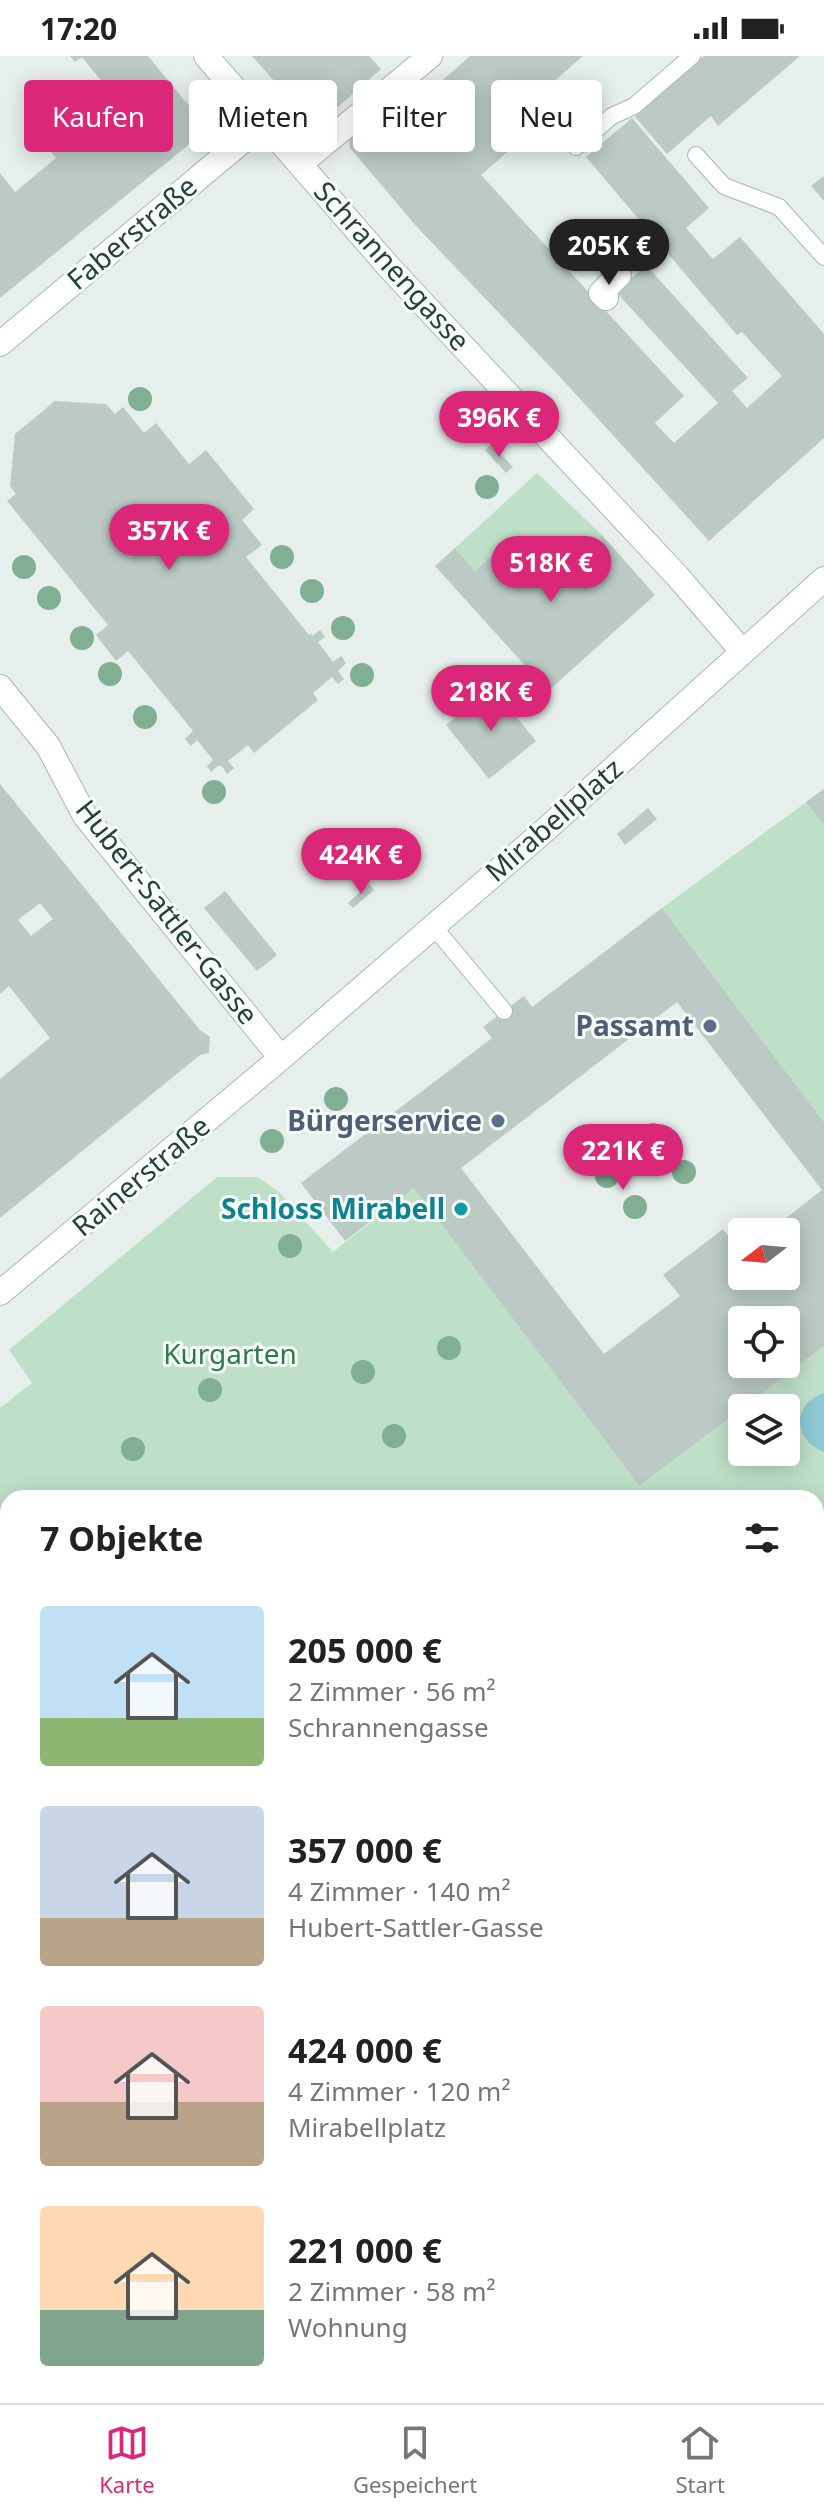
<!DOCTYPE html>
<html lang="de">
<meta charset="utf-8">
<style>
body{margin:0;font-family:"Noto Sans",sans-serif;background:#f2f2f2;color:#222;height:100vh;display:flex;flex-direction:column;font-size:30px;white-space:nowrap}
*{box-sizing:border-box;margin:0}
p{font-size:26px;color:#767676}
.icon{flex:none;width:44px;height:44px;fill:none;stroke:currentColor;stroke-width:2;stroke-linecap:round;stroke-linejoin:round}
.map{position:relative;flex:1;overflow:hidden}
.side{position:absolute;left:0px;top:1434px;width:824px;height:914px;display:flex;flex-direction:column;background:#fff;border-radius:24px 24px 0 0;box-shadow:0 4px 20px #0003}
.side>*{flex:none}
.top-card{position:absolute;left:24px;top:24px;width:776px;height:72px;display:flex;gap:16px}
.needle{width:52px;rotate:254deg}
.fabs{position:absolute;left:728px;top:1162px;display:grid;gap:16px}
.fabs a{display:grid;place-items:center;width:72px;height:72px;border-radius:8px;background:#fff;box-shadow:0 4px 20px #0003;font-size:40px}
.price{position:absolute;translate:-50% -68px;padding:0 18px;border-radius:28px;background:#db2777;color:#fff;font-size:26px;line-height:52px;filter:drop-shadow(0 2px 4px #0008)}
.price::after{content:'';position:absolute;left:50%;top:48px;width:24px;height:18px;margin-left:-12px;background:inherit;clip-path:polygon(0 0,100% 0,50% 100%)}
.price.selected{background:#222;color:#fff}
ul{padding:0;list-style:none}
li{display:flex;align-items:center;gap:24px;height:200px;padding:0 40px}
li span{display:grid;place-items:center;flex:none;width:224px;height:160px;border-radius:8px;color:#555}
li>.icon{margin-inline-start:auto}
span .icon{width:96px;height:96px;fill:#fffc;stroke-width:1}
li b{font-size:34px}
h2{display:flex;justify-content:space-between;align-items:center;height:96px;padding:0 40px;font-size:34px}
.chip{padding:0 28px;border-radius:8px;background:#fff;box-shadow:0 4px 20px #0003;font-size:28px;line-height:72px}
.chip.selected{background:#db2777;color:#fff}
.status{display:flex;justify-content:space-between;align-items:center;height:56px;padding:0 40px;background:#fff;direction:ltr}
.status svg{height:22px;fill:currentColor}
.dock{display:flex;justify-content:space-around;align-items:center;height:112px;border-top:2px solid #e0e0e0;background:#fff;font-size:22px;color:#767676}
.dock a{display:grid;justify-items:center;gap:4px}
.dock .selected{color:#db2777}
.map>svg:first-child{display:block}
.green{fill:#bfe0c8}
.water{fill:#8ec9d4}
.building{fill:#bbcac4;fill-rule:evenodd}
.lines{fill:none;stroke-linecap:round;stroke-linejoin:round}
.service-casing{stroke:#a8b8b2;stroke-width:18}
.pedestrian-casing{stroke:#a8b8b2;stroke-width:26}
.minor-casing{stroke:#a8b8b2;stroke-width:26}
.tertiary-casing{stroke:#a8b8b2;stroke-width:26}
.secondary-casing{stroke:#a4bbb3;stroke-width:26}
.service{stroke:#fff;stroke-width:16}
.pedestrian{stroke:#fff;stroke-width:24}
.minor{stroke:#fff;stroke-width:24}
.tertiary{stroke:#fff;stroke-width:24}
.secondary{stroke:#fff;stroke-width:24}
.tree{fill:#80af93}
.service-dot{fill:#5c6f8a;stroke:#f7fbf9;stroke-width:3}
.culture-dot{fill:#0f9aa8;stroke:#f7fbf9;stroke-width:3}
.labels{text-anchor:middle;stroke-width:6;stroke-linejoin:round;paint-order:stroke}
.street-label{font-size:28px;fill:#24423a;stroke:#f7fbf9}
.service-label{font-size:28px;font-weight:bold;fill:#4e5e75;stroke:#f7fbf9;text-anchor:end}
.culture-label{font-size:28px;font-weight:bold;fill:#0d838f;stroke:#f7fbf9;text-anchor:end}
.park-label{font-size:28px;fill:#2d7a4b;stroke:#f7fbf9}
</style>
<div class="status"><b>17:20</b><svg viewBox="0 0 49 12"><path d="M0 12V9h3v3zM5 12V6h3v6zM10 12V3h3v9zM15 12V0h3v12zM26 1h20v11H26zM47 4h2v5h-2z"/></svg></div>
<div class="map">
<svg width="824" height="2347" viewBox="0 0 824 2347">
<rect width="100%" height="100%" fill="#e6efeb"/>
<path class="green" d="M537,417l65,62 -56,50 -39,-43 -32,29 -20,-23z
M824,733v333l-162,-214z
M217,1121h41l21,15 54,60 81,-64 225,298 103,-78v44h44v-44h-44l82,-62v863l-8,5v-716h-808v23l-8,-11v-102l32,-25 -23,-33z"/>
<path class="water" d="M824,1337v59c-31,-12 -33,-48 0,-59z"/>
<path class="building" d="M70,0h78l60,73 -208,169v-125l15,19 41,-34 -7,-9 30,-24 6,8 28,-23 9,11 7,-6 -47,-58 -7,5z
M252,0h117l12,13 -66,58z
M470,0h113l-48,42 15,17 -69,60 203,221 -29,27 19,20 44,-40 -102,-111 30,-27 102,113 -16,13 15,17 35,-32 -40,-44 -5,3 -151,-178 46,-39 77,90 -23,20 27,31 27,-22 84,97v104l-115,103 -148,-163 -144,-151 -67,-79 -1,-8 63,-52 8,12z
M704,0h96l-82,70 -7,-10 -44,38 -32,-37z
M824,120v25l-13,-15z
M55,345l51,3 9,10 8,-7 21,26 12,-10 33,41 17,-14 48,59 -12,11 20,25 -16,12 63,78 2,-2 1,3 8,-6 5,7 -7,5 15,20 8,-6 5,7 -8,8 6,8 -6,5 -6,-7 -19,16 5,7 -64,53 -6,-8 -20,16 6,7 -7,6 -5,-8h-4l-7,6 -4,-6 6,-6 -16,-20 -6,6 -6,-7 8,-8 -65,-80 -12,10 -20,-26 12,-10 -101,-124 9,-7 -6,-8 5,-52z
M491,388l22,23 -7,6 -21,-23z
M602,479l53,60 -107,96 -113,-125 20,-18 20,23 32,-29 39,43z
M492,631l44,54 -47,38 -43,-54z
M0,728l200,246 10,7 -1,16 -9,2 -200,163v-139l50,-41 -41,-52 -9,8zM40,847l13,16 -22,17 -13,-16z
M824,733v37l-18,-24z
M648,752l9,11 -32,26 -8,-11z
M369,828l5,6 -21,18 -5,-5z
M225,835l52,64 -20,16 -53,-63z
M662,852l162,214v224l-185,140 -225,-298 -69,53 -44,-58 191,-145 -9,-11 41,-31 8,11zM677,946l145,188 -54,42h18v44h-44v-22l-19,-25 -60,46 17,21 -76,58 -143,-186zM742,1264h44v44h-44z
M3,1569l5,6v62l-8,7v-72z
M0,1726l8,10v211l-8,-10z
M0,2128l8,10v115l-8,7z
M8,2331v9h174l6,7h-188v-10z
M369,2340h78l-12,7h-59z
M702,2340h66l4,7h-82z"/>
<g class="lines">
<g class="service-casing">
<path id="service" d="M576,91l36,-31 22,-10 58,-50
M696,99l28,31 55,21 45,50
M433,870l71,85
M0,2023l8,-6"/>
</g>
<g class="pedestrian-casing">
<path id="pedestrian" d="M606,242l-5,-5 18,-18"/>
</g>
<g class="minor-casing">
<path id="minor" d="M206,0l182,210 290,311 64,74
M300,108l130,-108
M0,288l264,-221
M0,631l48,59 37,70 196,242"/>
</g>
<g class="tertiary-casing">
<path id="tertiary" d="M0,1237l281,-235 263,-227 280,-252
M0,2042l8,10
M250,2340l6,7"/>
</g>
<g class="secondary-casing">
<path id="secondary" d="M816,2211l8,-4
M582,2347l12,-7"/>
</g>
<use href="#service" class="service"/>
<use href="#pedestrian" class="pedestrian"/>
<use href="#minor" class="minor"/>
<use href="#tertiary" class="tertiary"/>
<use href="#secondary" class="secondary"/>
</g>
<g class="tree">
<circle cx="140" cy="343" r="12"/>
<circle cx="460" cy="359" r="12"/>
<circle cx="487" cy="431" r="12"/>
<circle cx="282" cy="501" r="12"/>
<circle cx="24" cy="511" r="12"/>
<circle cx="312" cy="535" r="12"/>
<circle cx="49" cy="542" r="12"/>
<circle cx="343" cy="572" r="12"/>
<circle cx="82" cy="582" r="12"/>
<circle cx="110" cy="618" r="12"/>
<circle cx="362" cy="619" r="12"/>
<circle cx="145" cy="661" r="12"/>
<circle cx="214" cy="736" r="12"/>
<circle cx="336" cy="1043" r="12"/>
<circle cx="653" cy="1079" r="12"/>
<circle cx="272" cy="1085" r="12"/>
<circle cx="684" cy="1116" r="12"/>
<circle cx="607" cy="1120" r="12"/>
<circle cx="635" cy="1151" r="12"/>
<circle cx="290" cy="1190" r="12"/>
<circle cx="449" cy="1292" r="12"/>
<circle cx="363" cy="1316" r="12"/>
<circle cx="210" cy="1334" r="12"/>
<circle cx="394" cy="1380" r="12"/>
<circle cx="133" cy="1393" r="12"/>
</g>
<g class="service-dot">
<circle cx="710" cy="970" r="8"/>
<circle cx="498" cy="1065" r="8"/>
</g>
<circle class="culture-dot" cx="461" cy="1153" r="8"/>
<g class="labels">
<g class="street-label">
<text transform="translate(132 177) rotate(-40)" y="10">Faberstraße</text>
<text transform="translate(392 210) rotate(48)" y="10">Schrannengasse</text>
<text transform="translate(554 764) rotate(-41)" y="10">Mirabellplatz</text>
<text transform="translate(167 856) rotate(52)" y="10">Hubert-Sattler-Gasse</text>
<text transform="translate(141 1120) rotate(-40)" y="10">Rainerstraße</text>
</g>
<g class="service-label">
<text x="694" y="980">Passamt</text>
<text x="482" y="1075">Bürgerservice</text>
</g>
<g class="culture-label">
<text x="445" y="1163">Schloss Mirabell</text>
</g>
<g class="park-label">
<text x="230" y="1308">Kurgarten</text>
</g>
</g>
</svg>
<div class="fabs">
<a><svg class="needle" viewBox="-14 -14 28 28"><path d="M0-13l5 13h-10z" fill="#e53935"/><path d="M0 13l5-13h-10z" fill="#767676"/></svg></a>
<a><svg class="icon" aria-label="locate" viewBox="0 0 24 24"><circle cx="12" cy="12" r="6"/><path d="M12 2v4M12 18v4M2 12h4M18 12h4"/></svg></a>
<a><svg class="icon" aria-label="layers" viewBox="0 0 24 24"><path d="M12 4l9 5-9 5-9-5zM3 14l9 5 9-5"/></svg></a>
</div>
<b class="price selected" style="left:609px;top:231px">205K €</b>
<b class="price" style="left:499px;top:403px">396K €</b>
<b class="price" style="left:169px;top:516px">357K €</b>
<b class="price" style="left:551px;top:548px">518K €</b>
<b class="price" style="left:491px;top:677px">218K €</b>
<b class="price" style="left:361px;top:840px">424K €</b>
<b class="price" style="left:623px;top:1136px">221K €</b>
<div class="top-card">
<a class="chip selected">Kaufen</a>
<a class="chip">Mieten</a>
<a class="chip">Filter</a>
<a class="chip">Neu</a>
</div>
<section class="side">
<h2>7 Objekte<svg class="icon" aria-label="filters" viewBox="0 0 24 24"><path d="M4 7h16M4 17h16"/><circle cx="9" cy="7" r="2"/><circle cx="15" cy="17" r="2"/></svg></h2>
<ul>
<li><span style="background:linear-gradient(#bfe0f5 70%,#8fb573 0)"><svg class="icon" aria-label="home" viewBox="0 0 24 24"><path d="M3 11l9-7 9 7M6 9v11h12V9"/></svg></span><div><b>205 000 €</b><p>2 Zimmer · 56 m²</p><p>Schrannengasse</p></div></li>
<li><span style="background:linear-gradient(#c9d6e8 70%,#b9a48a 0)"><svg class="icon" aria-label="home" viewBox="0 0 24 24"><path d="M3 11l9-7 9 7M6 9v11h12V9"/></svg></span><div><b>357 000 €</b><p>4 Zimmer · 140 m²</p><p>Hubert-Sattler-Gasse</p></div></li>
<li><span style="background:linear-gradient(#f6c9c9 60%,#b9a48a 0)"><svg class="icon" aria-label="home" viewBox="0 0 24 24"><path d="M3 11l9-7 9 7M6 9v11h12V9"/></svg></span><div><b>424 000 €</b><p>4 Zimmer · 120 m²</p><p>Mirabellplatz</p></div></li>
<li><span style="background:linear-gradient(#ffd9b3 65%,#7fa58c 0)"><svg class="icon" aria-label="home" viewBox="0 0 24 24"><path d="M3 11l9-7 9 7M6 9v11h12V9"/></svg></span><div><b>221 000 €</b><p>2 Zimmer · 58 m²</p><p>Wohnung</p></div></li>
</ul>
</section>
</div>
<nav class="dock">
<a class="selected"><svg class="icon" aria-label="map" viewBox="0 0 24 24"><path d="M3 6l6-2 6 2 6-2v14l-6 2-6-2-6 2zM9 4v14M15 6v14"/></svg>Karte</a>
<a><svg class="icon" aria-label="saved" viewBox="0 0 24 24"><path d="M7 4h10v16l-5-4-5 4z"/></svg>Gespeichert</a>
<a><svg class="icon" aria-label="home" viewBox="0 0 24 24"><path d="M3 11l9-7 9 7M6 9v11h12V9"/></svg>Start</a>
</nav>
